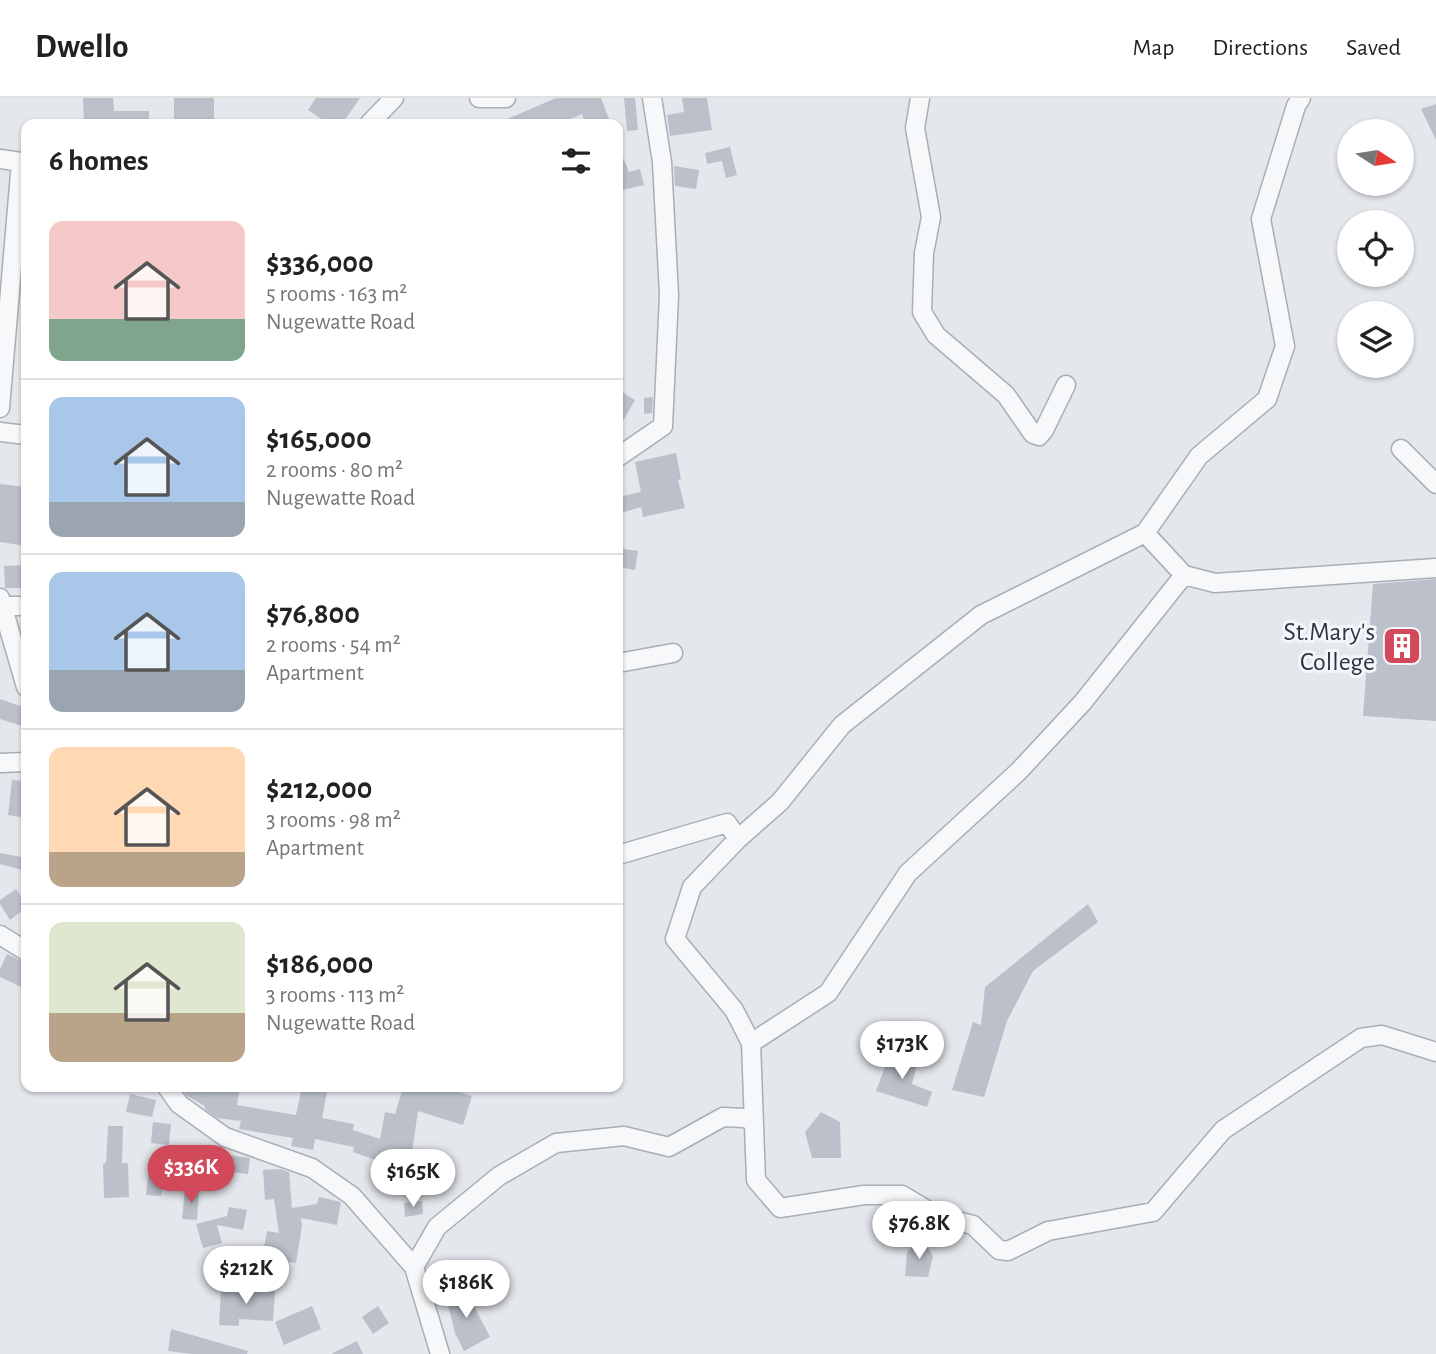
<!DOCTYPE html>
<meta charset="utf-8">
<style>
body{margin:0;font-family:"Alegreya Sans",sans-serif;background:#f6f6f6;color:#222;height:100vh;display:flex;flex-direction:column;font-size:26px;white-space:nowrap}
*{box-sizing:border-box;margin:0}
p{font-size:23px;color:#767676}
.icon{flex:none;width:38px;height:38px;fill:none;stroke:currentColor;stroke-width:2;stroke-linecap:round;stroke-linejoin:round}
.map{position:relative;flex:1;overflow:hidden}
.details{position:absolute;left:21px;top:21px;width:602px;height:973px;display:flex;flex-direction:column;background:#fff;border-radius:14px;box-shadow:0 2px 5px #0004}
.details>*{flex:none}
.needle{width:46px;rotate:102deg}
.fabs{position:absolute;left:1337px;top:21px;display:grid;gap:14px}
.fabs a{display:grid;place-items:center;width:77px;height:77px;border-radius:50%;background:#fff;box-shadow:0 2px 5px #0004;font-size:35px}
.price{position:absolute;translate:-50% -60px;padding:0 16px;border-radius:24px;background:#fff;color:#222;font-size:23px;line-height:46px;filter:drop-shadow(0 2px 4px #0008)}
.price::after{content:'';position:absolute;left:50%;top:42px;width:21px;height:16px;margin-left:-10px;background:inherit;clip-path:polygon(0 0,100% 0,50% 100%)}
.price.on{background:#d1495b;color:#fff}
ul{padding:0;list-style:none}
li{display:flex;align-items:center;gap:21px;height:175px;padding:0 28px}
li+li{border-top:2px solid #e0e0e0}
li span{display:grid;place-items:center;flex:none;width:196px;height:140px;border-radius:14px;color:#555}
li>.icon{margin-inline-start:auto}
span .icon{width:84px;height:84px;fill:#fffc;stroke-width:1}
li b{font-size:30px}
h2{display:flex;justify-content:space-between;align-items:center;height:84px;padding:0 28px;font-size:30px}
header{display:flex;align-items:center;gap:42px;box-sizing:border-box;height:98px;padding:0 35px;background:#fff;border-bottom:2px solid #e0e0e0}
header strong{font-size:33px}
nav{display:flex;gap:38px;margin-inline-start:auto;font-size:24px}
.map>svg:first-child{display:block}
.building{fill:#bbc0ca}
.lines{fill:none;stroke-linecap:round;stroke-linejoin:round}
.minor-casing{stroke:#a9aeb7;stroke-width:21}
.minor{stroke:#f7f8fa;stroke-width:18}
.labels{text-anchor:middle;stroke-width:6;stroke-linejoin:round;paint-order:stroke}
.poi-label{font-size:26px;fill:#2b3445;stroke:#f4f6f9;text-anchor:end}
</style>
<header>
<strong>Dwello</strong>
<nav><a>Map</a><a>Directions</a><a>Saved</a></nav>
</header>
<div class="map">
<svg width="1436" height="1256" viewBox="0 0 1436 1256">
<rect width="100%" height="100%" fill="#e4e7ec"/>
<path class="building" d="M83,0h30l1,13h35v13h-65z
M174,0h40v21h-40z
M316,0h44l-18,26h-13l-21,-14z
M556,0h45l10,26h-25l-4,-10 -24,10h-62z
M624,0h11l3,32 -11,1z
M682,0h25l5,32 -42,6 -3,-21 17,-3z
M1436,6v36l-15,-31z
M618,48l11,26 11,-3 4,16 -26,6z
M730,49l7,28 -11,3 -4,-17 -15,3 -2,-11z
M674,68l25,4 -3,19 -21,-3z
M622,294l13,8 -17,30v-30z
M653,299l-1,16 -8,1v-16z
M676,355l5,26 -3,1 7,28 -42,9 -2,-10 -23,7v-17l23,-5 -6,-30z
M0,386l26,3v59l-26,-4z
M618,450l20,3 -3,19 -17,-3z
M26,467v23h-21l-1,-22z
M1436,481v142l-73,-5 10,-132z
M0,601l26,9 -4,18 -22,-7z
M12,682l14,1v37l-18,-3z
M0,755l26,5v13l-26,-7z
M16,791l10,15v4l-16,12 -10,-16v-4z
M1088,806l10,18 -65,49 -26,50 -23,76 -32,-7 21,-68 8,3 4,-38z
M7,856l19,9v14l-5,10 -21,-10v-8z
M891,953l27,10 -6,23 20,8 -5,15 -51,-16z
M184,989l33,4 1,-4h22l-3,18 59,10 6,-28h26l-6,31 32,6 -1,6 27,9 5,-27 10,2 8,-27h16l18,5 1,-5h5l29,9 -9,29 -45,-14 -8,54 -37,-6 -20,-7 1,-5 -39,-8 -2,11 -22,-4 2,-8 -54,-9 2,-8 -24,-3 -12,-9v-3l-18,-10 -4,-6z
M130,996l26,6 -4,17 -26,-5z
M821,1014l19,10 1,36h-29l-7,-26z
M153,1024l18,2 -2,21 -18,-2z
M108,1028h15l-1,37h6l1,34 -25,1 -1,-34 3,-1z
M205,1054l45,6 -2,16 -32,-4 -2,12 -14,-3z
M149,1070l16,1 -4,27 -15,-1z
M280,1071l9,3 3,36 25,-4 2,-7 22,5 -4,23 -36,-7 1,8 -6,37 -34,-5 5,-27 12,2 -5,-34 -9,1 -2,-30z
M185,1091l14,1 -2,30 -15,-1z
M422,1103l1,13 -18,3 -1,-14z
M229,1109l18,3 -4,20 -26,-5 5,18 -19,5 -7,-24 31,-8z
M915,1145h10l8,13 -5,21 -23,-1 2,-23z
M221,1191l54,2 -2,30 -34,-2v7l-20,-1z
M470,1192l5,18 15,29 -26,14 -9,-18 -9,-36z
M312,1208l9,23 -37,16 -9,-23z
M378,1208l11,17 -16,11 -11,-17z
M171,1231l77,22 -1,3h-55l-24,-3z
M357,1243l6,13h-32z"/>
<g class="lines">
<g class="minor-casing">
<path id="minor" d="M479,0h27
M920,0l-5,30 16,89 -7,36 -2,59 14,23 70,60 27,39 6,2 5,-6 22,-45
M1301,0l-5,8 -35,113 24,127 -18,53 -68,57 -54,77 -164,82 -139,110 -62,77 -42,37 -46,48 -17,52 59,71 17,33 5,137 24,28 84,-13h38l35,21 36,9 26,25 9,1 40,-20 105,-19 70,-82 138,-92 21,-3 54,17
M369,26l25,-26
M0,61l21,3
M0,310l21,-246 5,1
M0,334l26,3
M1401,351l35,35
M618,359l45,-31 6,-131 -7,-133 -10,-64
M1145,435l39,42 31,8 221,-15
M0,500l26,89
M3,508h23
M618,565l55,-10
M0,665l26,-1
M618,757l109,-32 11,16
M0,837l26,16
M751,945l77,-50 80,-120 110,-101 65,-70 101,-127
M167,989l12,17 46,33 87,31 40,28 62,71
M440,1256l-26,-87 23,-40 62,-51 57,-33 68,-7 45,11 54,-30 21,1 9,3"/>
</g>
<use href="#minor" class="minor"/>
</g>
<defs>
<g id="building-square" transform="scale(2.0125)"><rect x="-9" y="-9" width="18" height="18" rx="4" fill="#d1495b" stroke="#f4f6f9"/><path d="M-4-6H4V6H1V3H-1V6H-4ZM-2.5-4.3h1.7v1.8h-1.7ZM.8-4.3h1.7v1.8H.8ZM-2.5-1h1.7V.8h-1.7ZM.8-1h1.7V.8H.8Z" fill="#fff"/></g>
</defs>
<g fill-rule="evenodd">
<use href="#building-square" x="1402" y="548"/>
</g>
<g class="labels">
<g class="poi-label">
<text x="1375" y="542">St.Mary's<tspan x="1375" dy="30">College</tspan></text>
</g>
</g>
</svg>
<div class="fabs">
<a><svg class="needle" viewBox="-14 -14 28 28"><path d="M0-13l5 13h-10z" fill="#e53935"/><path d="M0 13l5-13h-10z" fill="#767676"/></svg></a>
<a><svg class="icon" aria-label="locate" viewBox="0 0 24 24"><circle cx="12" cy="12" r="6"/><path d="M12 2v4M12 18v4M2 12h4M18 12h4"/></svg></a>
<a><svg class="icon" aria-label="layers" viewBox="0 0 24 24"><path d="M12 4l9 5-9 5-9-5zM3 14l9 5 9-5"/></svg></a>
</div>
<b class="price" style="left:902px;top:983px">$173K</b>
<b class="price on" style="left:191px;top:1107px">$336K</b>
<b class="price" style="left:413px;top:1111px">$165K</b>
<b class="price" style="left:919px;top:1163px">$76.8K</b>
<b class="price" style="left:246px;top:1208px">$212K</b>
<b class="price" style="left:466px;top:1222px">$186K</b>
<section class="details">
<h2>6 homes<svg class="icon" aria-label="filters" viewBox="0 0 24 24"><path d="M4 7h16M4 17h16"/><circle cx="9" cy="7" r="2"/><circle cx="15" cy="17" r="2"/></svg></h2>
<ul>
<li><span style="background:linear-gradient(#f6c9c9 70%,#7fa58c 0)"><svg class="icon" aria-label="home" viewBox="0 0 24 24"><path d="M3 11l9-7 9 7M6 9v11h12V9"/></svg></span><div><b>$336,000</b><p>5 rooms · 163 m²</p><p>Nugewatte Road</p></div></li>
<li><span style="background:linear-gradient(#a9c7e8 75%,#9aa5b1 0)"><svg class="icon" aria-label="home" viewBox="0 0 24 24"><path d="M3 11l9-7 9 7M6 9v11h12V9"/></svg></span><div><b>$165,000</b><p>2 rooms · 80 m²</p><p>Nugewatte Road</p></div></li>
<li><span style="background:linear-gradient(#a9c7e8 70%,#9aa5b1 0)"><svg class="icon" aria-label="home" viewBox="0 0 24 24"><path d="M3 11l9-7 9 7M6 9v11h12V9"/></svg></span><div><b>$76,800</b><p>2 rooms · 54 m²</p><p>Apartment</p></div></li>
<li><span style="background:linear-gradient(#ffd9b3 75%,#b9a48a 0)"><svg class="icon" aria-label="home" viewBox="0 0 24 24"><path d="M3 11l9-7 9 7M6 9v11h12V9"/></svg></span><div><b>$212,000</b><p>3 rooms · 98 m²</p><p>Apartment</p></div></li>
<li><span style="background:linear-gradient(#dfe7d0 65%,#b9a48a 0)"><svg class="icon" aria-label="home" viewBox="0 0 24 24"><path d="M3 11l9-7 9 7M6 9v11h12V9"/></svg></span><div><b>$186,000</b><p>3 rooms · 113 m²</p><p>Nugewatte Road</p></div></li>
</ul>
</section>
</div>
